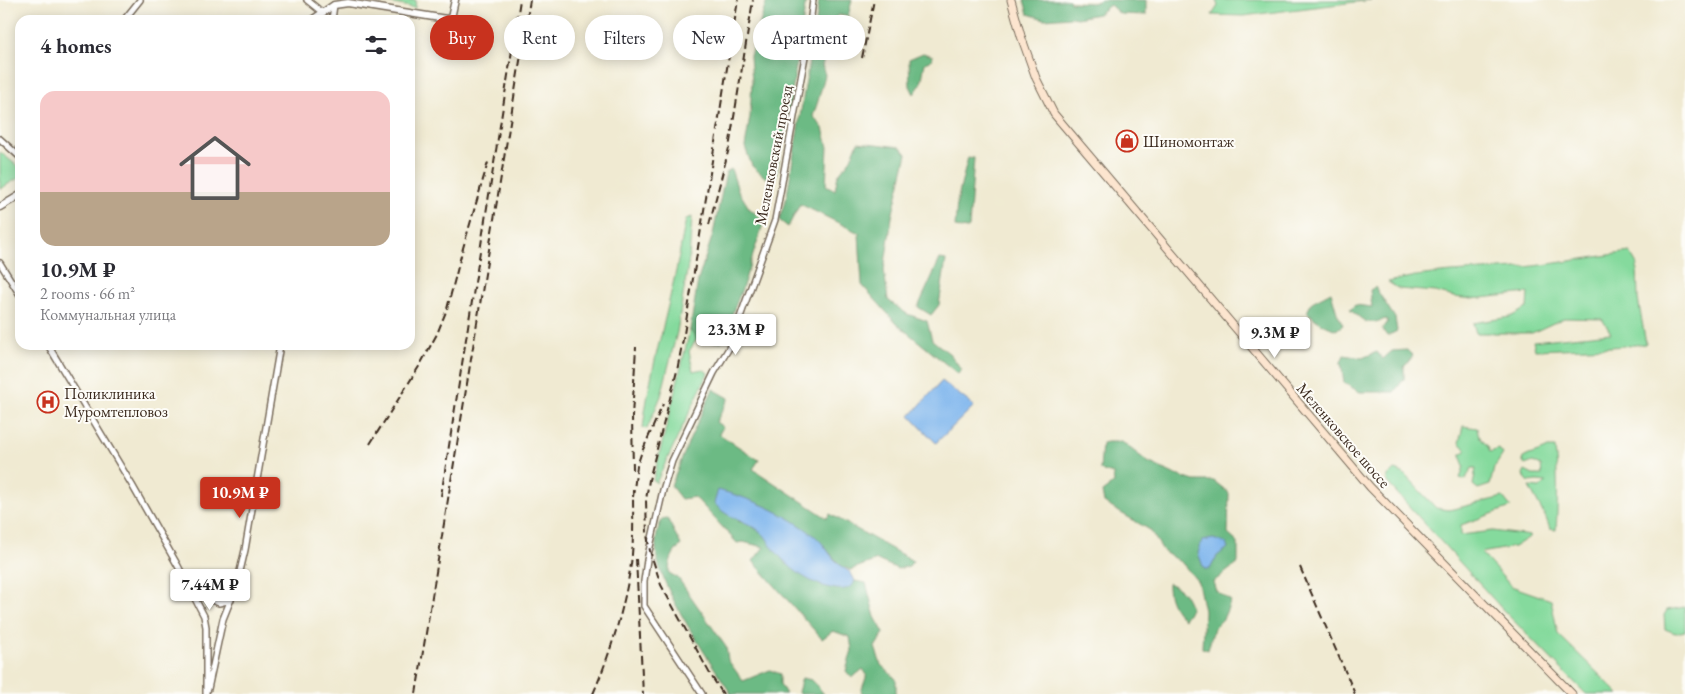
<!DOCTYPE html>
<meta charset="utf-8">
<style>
body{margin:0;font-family:"EB Garamond",serif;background:#f7f7f7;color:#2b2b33;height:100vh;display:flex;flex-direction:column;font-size:19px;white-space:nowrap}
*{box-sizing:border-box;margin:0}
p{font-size:16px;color:#7c7c81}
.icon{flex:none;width:28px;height:28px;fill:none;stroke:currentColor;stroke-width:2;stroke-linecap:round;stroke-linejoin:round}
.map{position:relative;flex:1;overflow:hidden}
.details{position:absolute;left:15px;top:15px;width:400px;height:335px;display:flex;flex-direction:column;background:#fff;border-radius:15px;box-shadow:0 2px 12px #0003}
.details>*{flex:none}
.banner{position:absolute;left:430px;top:15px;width:475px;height:45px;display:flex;gap:10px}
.price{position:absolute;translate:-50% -42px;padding:0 11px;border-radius:5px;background:#fff;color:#222;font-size:16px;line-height:32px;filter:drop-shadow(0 1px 2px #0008)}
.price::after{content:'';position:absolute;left:50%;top:30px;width:15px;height:11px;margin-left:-8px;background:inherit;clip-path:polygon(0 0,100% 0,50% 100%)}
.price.on{background:#c8321e;color:#fff}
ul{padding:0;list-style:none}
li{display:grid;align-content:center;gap:10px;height:265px;padding:0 25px}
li+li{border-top:1px solid #e1e1e2}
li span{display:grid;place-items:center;height:155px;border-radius:15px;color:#555}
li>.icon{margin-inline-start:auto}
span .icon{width:90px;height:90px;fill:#fffc;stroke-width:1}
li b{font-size:21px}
h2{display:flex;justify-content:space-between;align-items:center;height:60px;padding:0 25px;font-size:21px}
.tag{padding:0 18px;border-radius:22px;background:#fff;box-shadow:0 2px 12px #0003;font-size:18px;line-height:45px}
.tag.on{background:#c8321e;color:#fff}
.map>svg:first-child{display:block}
.green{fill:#85da9d;stroke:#60825e}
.forest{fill:#6cba84;stroke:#547251}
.water{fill:#7eb5ed;stroke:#5c7086}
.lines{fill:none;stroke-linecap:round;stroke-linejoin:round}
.minor-casing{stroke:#7a6d5d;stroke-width:8}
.tertiary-casing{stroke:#7a6d5d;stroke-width:9}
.secondary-casing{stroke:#7a6d5d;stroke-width:9}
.minor{stroke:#fff;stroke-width:5}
.tertiary{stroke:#fff;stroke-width:6}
.secondary{stroke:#fce5cf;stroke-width:7}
.rail{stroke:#3b2a1e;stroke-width:2;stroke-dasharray:8 4;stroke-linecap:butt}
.labels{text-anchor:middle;stroke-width:4;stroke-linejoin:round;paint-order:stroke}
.poi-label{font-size:16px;fill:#3b2a1e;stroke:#fdfcf7;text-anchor:start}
.street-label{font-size:16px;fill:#3b2a1e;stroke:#fdfcf7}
</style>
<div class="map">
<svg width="1685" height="694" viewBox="0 0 1685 694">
<rect width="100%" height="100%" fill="#fdfcf7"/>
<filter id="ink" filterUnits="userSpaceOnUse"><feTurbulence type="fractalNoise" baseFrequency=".02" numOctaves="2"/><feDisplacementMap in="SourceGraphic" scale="10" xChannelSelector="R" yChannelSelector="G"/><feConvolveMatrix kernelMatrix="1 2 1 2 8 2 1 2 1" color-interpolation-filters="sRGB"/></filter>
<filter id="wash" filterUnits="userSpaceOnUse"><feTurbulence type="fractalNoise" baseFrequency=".0096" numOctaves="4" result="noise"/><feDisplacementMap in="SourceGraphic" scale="20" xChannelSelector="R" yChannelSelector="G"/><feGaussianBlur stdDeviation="1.12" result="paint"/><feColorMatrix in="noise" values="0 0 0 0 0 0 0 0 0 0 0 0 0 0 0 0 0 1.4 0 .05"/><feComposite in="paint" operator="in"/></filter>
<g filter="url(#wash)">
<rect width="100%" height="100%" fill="#f0ead2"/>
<path class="green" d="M373,0h43l-1,8z
M1216,0h155l-128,16 -31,-1 6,-9z
M0,152l20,16v9l-20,12z
M692,217l-3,42 -12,73 -16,64 -14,33 -4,-1c5,-48 19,-94 29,-140 6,-23 9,-46 14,-69z
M1630,252l7,12 1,35 8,45 -35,3 -76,3 -2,-9 78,-8 -9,-14 -38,-1 -32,15h-56l-3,-10 37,-6 17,-9 1,-15 -56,6 -18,-2 -19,-5 -36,-3 -11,-7c42,-11 86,-11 129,-14 38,-4 76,-11 113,-16z
M690,330l7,9 -8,12 4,20 10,-2 5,4 -52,110 -3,-3z
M1463,426l14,2c2,14 10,13 13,24l9,-3 4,5 -9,14 -4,17 -12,4 -5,-4 3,-17h-4l-7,12 -5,-2 4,-12 -4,-11 7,-5 -8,-7z
M1548,448h7c3,28 3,54 1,82l-6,-1 -4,-11 -17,-31 11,1 6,-6 -9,-1 -8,1 -6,-7 2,-4 8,4h9l-1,-9 -8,-4 -8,3 -3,-6c8,-6 17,-6 26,-11z
M1394,470l9,3 33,35 13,2 54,-13 8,10 -50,18v10l32,-4 38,5 -17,11 -33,6 30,33 40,14 7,34 61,60h-33l-82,-83 -117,-129v-5z
M1685,607v24l-10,2 -10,-4 -1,-14 3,-5z"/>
<path class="forest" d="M767,0h39l-15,99 -15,77 -10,2 -14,-12 -7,-19 5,-30 2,-36 -2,-25z
M819,0h33l-4,16 -10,-1 -5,21 -3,2 -16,-1z
M1024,0h45l1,2 22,1 10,-3h44v15l-26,-1 -10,-9 -12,9 -21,4 -6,-1 -27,2 -16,-5z
M812,44l15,1v8l-5,12 3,10 -7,26 -5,15 10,12 5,19 -2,38 9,5 3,-15 13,-16 7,-17 43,5 6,7 -15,63 -8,53 4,30 19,14 20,7 5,19 18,14 12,16 -4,4 -61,-50 -35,-39 -3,-52 -59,-29 -12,23 -9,-7 8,-25z
M923,53l10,3 -2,4 -6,3 -4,21 -7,10 -4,-8 -1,-27z
M968,157l6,1 -5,69 -3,2 -11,-2 2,-25z
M731,169l7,21 11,18 15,13 -22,68 -21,53h-9l-15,-3 -7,-9 8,-50 15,-46 13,-62z
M940,259l6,1 -7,45 -8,10 -13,-8z
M1375,287l20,31 2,13 -10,5 -5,-7 6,-7 -2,-3c-20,7 -20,3 -36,-9l5,-5 17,2 -2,-17z
M1331,292l6,21 6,12 -7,5 -16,-7 -13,-11 5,-10z
M1407,350l6,6 -9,11v12l-10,13h-34l-16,-9 -3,-21 3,-7 18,3 15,-6 6,7 9,-8z
M713,389l16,9 -13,24 7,5 -4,7 40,26 -6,9 74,49 3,-4 83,47 -4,5 -11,3 -21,-9 -27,10 -10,-5 -24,-28 -78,-16 12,4 14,9 22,30 66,22 3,-5 11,2 9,34 9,16 -9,14 6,18 15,14v15h-32l-3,-2 6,-17 -4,-6 -11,9 -6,-7 6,-21 -2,-13 -17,-6 -11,8 -69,-78 11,-14 -21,-5 -6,1 -42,-46 -14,2 -10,-13 18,-45z
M1108,442h14l26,20 28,13 18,6h20l15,12 -1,41 10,9v20l-25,19 3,9 15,10 -8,18 -9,9 -6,22 -6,-2 2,-37 -6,-29 -16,-19 -18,-11 -14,-22 -46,-27 -2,-11 12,-9 -1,-9 -13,-4 2,-27z
M667,518l14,27c-9,9 -12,15 -12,28l9,5 48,69 2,13 15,21 27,-11 10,4v10l6,10h-55c-21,-34 -74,-108 -75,-145 -1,-11 2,-20 6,-30z
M195,580l30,5 -3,6 -5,1 -18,-3 -3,-5z
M1168,583c14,6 19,12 23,26l-7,10c-10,-8 -17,-23 -16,-36z
M802,678l10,2 12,14h-25l-1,-2z"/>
<path class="water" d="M942,381l32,25 -38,37 -26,-27z
M718,490c35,9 68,23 97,46 10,8 15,21 25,29 9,8 9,3 15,16 -5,8 -10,9 -19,8 -26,-4 -47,-20 -63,-41 -4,-4 -6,-11 -11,-15 -16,-14 -33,-12 -48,-30z
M1213,539l13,4 2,5 -11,8 -7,13h-6l-6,-16 4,-12z"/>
</g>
<g filter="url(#ink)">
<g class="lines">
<g class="minor-casing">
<path id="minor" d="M307,0l16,13
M124,20l16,-20
M332,20l2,-15
M0,139l20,18
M0,263l20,32
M48,345l84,140 46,81 26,50 2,11v67
M192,593l27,10 12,-3
M208,689l15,-70 14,-35 8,-34 35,-205
M702,694l-58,-88v-25l3,-21 16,-70 9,-29 42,-88 15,-25 46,-128 33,-180 5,-40"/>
</g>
<g class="tertiary-casing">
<path id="tertiary" d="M312,20l22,-15 14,-2 98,16 5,-1 4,-18
M0,207l20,-12"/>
</g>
<g class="secondary-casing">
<path id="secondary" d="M1011,0l10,36 15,42 18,36 316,373 202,207"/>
</g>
<use href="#minor" class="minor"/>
<use href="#tertiary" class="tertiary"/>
<use href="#secondary" class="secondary"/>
<path class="rail" d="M862,58l12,-58
M709,225l20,-77 24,-148
M370,444l50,-79 17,-31 10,-25 16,-61 26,-89
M633,470l-1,-53 4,-70
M441,496l79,-496
M633,497l4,-31 4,-12 22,-50
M636,559l7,135
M1300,567l55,127
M416,694l114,-694
M593,694c18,-42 31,-85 38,-130 3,-24 2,-50 2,-74
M723,694l-13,-20 -49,-89 -11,-34 -3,-16 -1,-35 3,-20 28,-109 7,-37 54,-334"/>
</g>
</g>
<defs>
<g id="shop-ring" transform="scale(1.125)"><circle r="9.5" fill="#fdfcf7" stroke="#c8321e" stroke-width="1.5"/><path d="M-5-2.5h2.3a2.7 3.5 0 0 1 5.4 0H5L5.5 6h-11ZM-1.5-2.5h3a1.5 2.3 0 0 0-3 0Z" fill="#c8321e"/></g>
<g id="hospital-ring" transform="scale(1.125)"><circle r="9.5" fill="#fdfcf7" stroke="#c8321e" stroke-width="1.5"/><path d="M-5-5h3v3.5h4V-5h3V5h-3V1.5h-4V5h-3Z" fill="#c8321e"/></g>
</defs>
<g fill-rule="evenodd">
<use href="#shop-ring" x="1127" y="141"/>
<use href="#hospital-ring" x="48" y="402"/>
</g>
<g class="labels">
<g class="poi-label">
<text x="1143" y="147">Шиномонтаж</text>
<text x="64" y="399">Поликлиника<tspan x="64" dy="18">Муромтепловоз</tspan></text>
</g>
<g class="street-label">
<text transform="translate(773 155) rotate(-79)" y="6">Меленковский проезд</text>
<text transform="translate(1344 435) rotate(49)" y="6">Меленковское шоссе</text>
</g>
</g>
</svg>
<b class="price" style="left:736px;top:356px">23.3M ₽</b>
<b class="price" style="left:1275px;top:359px">9.3M ₽</b>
<b class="price on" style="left:240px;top:519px">10.9M ₽</b>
<b class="price" style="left:210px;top:611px">7.44M ₽</b>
<div class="banner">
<a class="tag on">Buy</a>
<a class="tag">Rent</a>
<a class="tag">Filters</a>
<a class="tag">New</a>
<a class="tag">Apartment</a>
</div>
<section class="details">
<h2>4 homes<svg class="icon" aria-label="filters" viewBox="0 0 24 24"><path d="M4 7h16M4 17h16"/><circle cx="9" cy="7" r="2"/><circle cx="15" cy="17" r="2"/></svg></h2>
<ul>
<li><span style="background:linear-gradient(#f6c9c9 65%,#b9a48a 0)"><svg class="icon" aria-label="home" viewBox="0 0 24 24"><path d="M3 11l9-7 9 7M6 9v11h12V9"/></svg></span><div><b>10.9M ₽</b><p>2 rooms · 66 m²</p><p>Коммунальная улица</p></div></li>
</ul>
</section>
</div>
